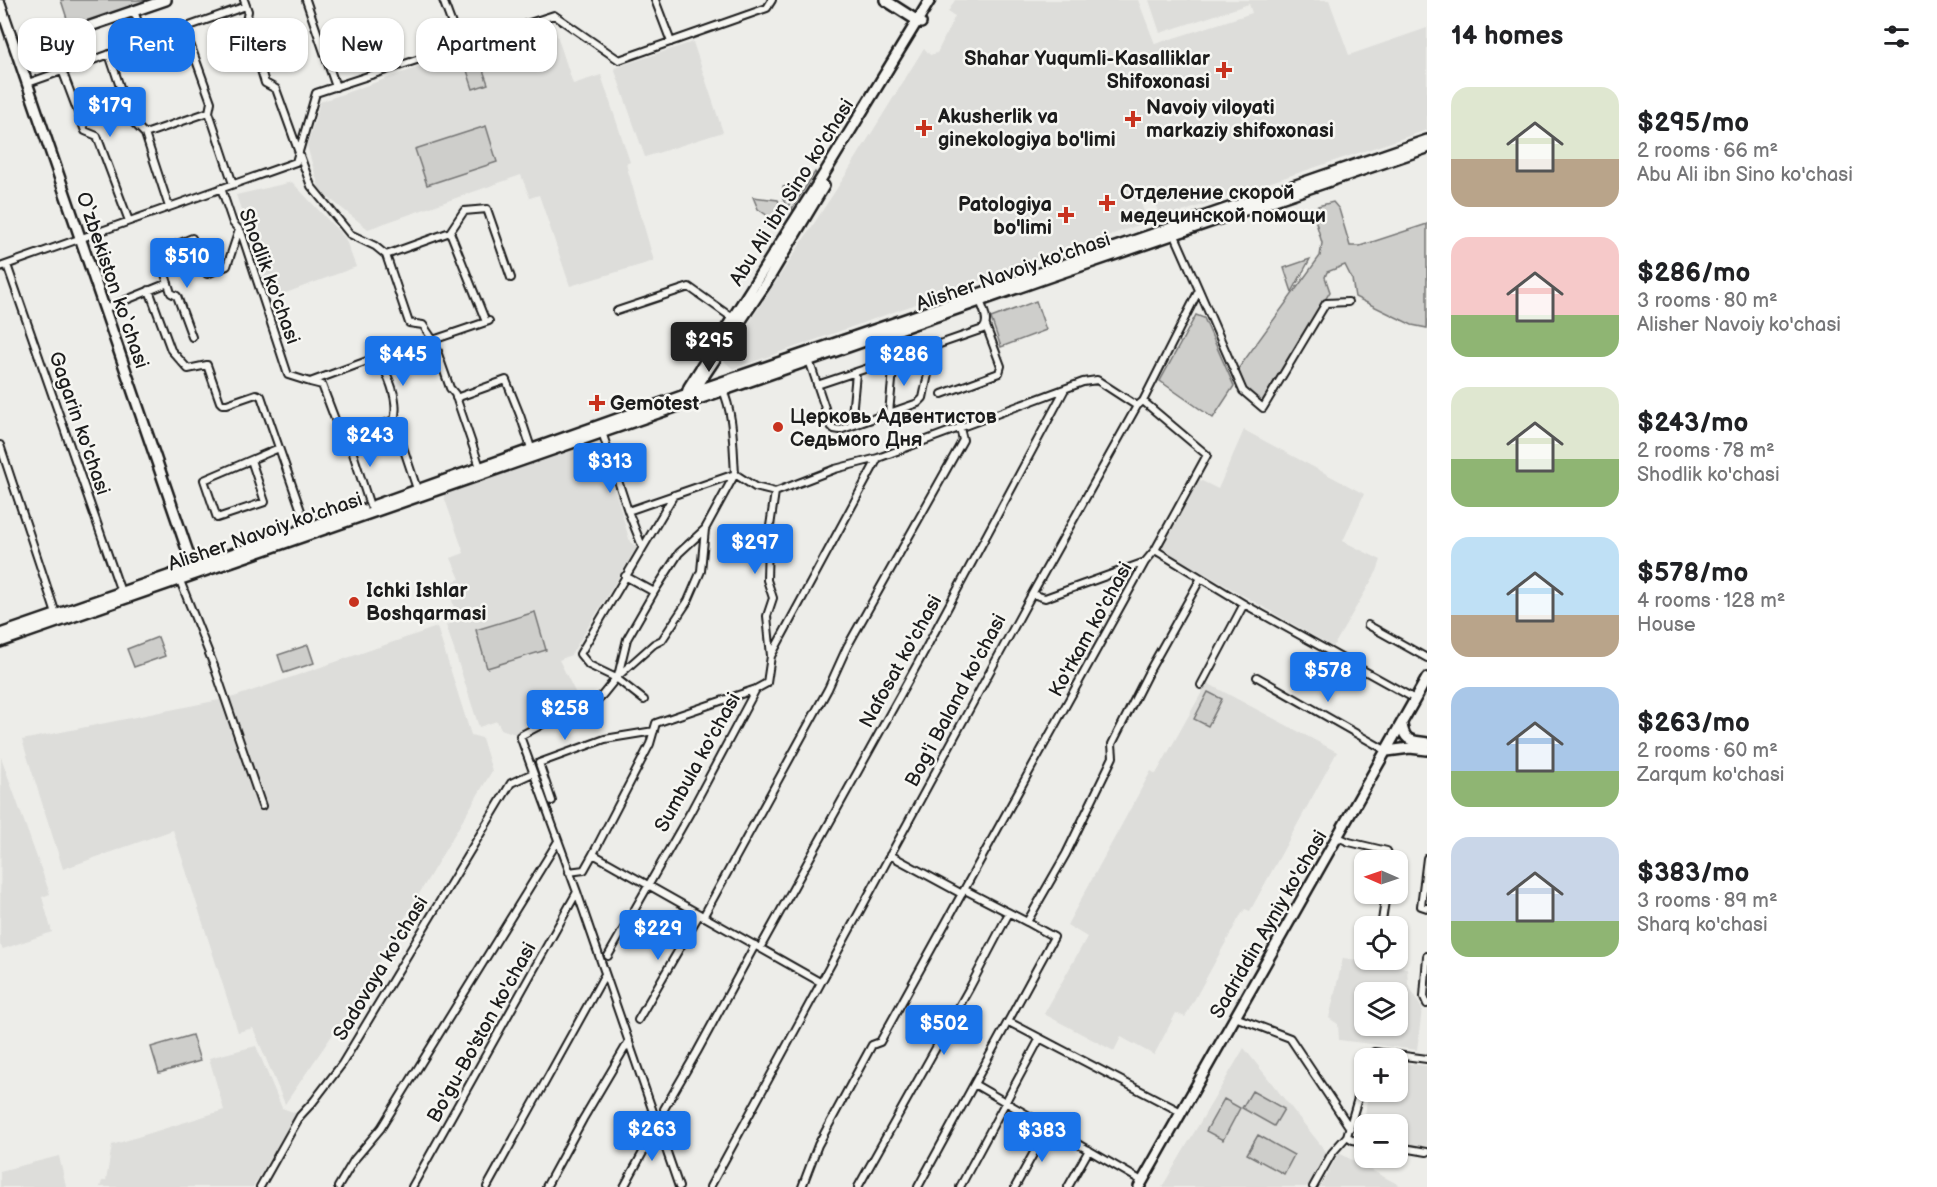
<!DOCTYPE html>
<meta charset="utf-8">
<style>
body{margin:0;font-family:"Balsamiq Sans",sans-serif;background:#f2f2f2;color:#202124;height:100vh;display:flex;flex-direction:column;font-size:22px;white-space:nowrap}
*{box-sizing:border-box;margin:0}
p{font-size:20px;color:#757577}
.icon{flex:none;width:33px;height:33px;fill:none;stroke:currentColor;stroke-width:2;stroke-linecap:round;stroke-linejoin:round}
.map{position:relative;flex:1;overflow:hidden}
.sheet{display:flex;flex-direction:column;background:#fff;width:510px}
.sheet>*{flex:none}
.top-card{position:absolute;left:18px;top:18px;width:570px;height:54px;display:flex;gap:12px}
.needle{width:39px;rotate:272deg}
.fabs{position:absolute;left:1354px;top:850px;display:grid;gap:12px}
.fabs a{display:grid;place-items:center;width:54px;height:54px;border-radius:12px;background:#fff;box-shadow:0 2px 4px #0004;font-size:30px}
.price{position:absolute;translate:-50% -51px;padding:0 14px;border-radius:6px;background:#1a73e8;color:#fff;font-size:20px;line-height:39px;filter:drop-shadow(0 2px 3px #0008)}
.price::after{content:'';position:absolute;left:50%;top:36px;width:18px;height:14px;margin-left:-9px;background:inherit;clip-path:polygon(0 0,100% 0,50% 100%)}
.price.current{background:#222;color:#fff}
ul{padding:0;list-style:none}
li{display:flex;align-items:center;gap:18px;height:150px;padding:0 24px}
li span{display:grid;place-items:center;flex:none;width:168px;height:120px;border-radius:18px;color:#555}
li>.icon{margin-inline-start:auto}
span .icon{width:72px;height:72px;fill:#fffc;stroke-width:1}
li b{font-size:26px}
h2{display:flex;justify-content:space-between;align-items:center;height:72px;padding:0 24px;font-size:26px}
.chip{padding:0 21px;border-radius:18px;background:#fff;box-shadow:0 2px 4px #0004;font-size:21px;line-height:54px}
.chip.current{background:#1a73e8;color:#fff}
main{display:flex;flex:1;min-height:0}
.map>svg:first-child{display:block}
.built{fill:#ddddda;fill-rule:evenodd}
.green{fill:#cececb;stroke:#757574;stroke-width:1.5}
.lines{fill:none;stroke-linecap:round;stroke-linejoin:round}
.street-casing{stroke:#1c1c1c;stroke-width:10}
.secondary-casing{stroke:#1c1c1c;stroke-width:14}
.street{stroke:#f6f6f2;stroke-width:6}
.secondary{stroke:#f6f6f2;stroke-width:9}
.poi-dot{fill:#c8321e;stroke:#f6f6f2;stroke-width:2}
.labels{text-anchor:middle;stroke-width:5;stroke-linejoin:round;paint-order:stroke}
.poi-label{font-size:20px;font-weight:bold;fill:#1c1c1c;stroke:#f6f6f2;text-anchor:start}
.street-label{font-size:20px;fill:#1c1c1c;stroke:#f6f6f2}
</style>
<main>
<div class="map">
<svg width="1427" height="1187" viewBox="0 0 1427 1187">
<rect width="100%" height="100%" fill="#edede9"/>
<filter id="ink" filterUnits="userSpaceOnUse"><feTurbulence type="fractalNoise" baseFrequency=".0167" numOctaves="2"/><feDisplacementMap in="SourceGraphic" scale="12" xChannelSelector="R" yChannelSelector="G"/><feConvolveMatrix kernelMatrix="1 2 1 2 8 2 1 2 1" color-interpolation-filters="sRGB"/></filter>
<g filter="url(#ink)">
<path class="built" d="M955,0h183l17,44 97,-31 -3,-9 -89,29 -11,-33h180l20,55 78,-27v102l-266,89 -8,-21 -12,5 6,19 -414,147 -9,-8 121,-185 79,-128 6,7 7,-2 18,-37 -7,-4z
M552,20l21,64 28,-9 29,87 -4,2 28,97 -84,25 -31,-91 -9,3 -9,-23 -153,54 -48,-38 -13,-45 13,-44z
M693,42l30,90 -78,25 -31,-89z
M292,182l53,56 11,29 -84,31 -36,-103z
M1244,430l120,64 -21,47 38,19 -4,11 -44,76 -173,-99 38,-69 20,10z
M600,438l30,104 7,5 -66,108 -12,5 23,46 -67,28 -14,-5 -4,-8 -18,6 -33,-102 11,-4 -9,-38 12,-4 -9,-21 13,-5 -21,-59z
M437,627l34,108 11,3 10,33 -137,231 -70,102 -32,-76 -15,4 -65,-202 -110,39 -41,-129 212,-43z
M1207,683l130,69 -87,159 -5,-2 -6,9 -54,99 -9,-4 -22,42 -33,-18 -7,14 -70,-37 43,-77 -20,-12 84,-154 5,3z
M1,757l49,137 -8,3 10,35 -49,17 -3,-4z
M1343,958l64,10 1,16 14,25 -5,41 -78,-10 -1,-16 -9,-6zM1365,993h33v33h-33z
M256,1046l26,62 14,5 -43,74h-153l2,-6h4l6,-36 112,-35 -15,-52z
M1244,1048l83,105 -20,34h-145z
M1398,1062l29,4v80l-29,-3v-18h-33v14h-3l6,-47h30z
M1339,1153l64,34h-83z
M59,1156l7,31h-66v-16z"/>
<path class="green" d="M61,0h92l-83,28z
M477,53l11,31 -15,5 -10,-31z
M486,126l11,36 -70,23 -12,-36z
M815,172l2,4 -20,33 -6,1z
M804,181l-1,1 -16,26 -4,-9v-12z
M753,197l25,3 6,13 -6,10 -20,-14z
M1333,202l6,7 11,37h10l67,-22v104l-15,-3 -57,-28 -3,-18 -7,-14 -18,7 -2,5 5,15 -69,111 -15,-14 -8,-20 82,-113 2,-13 -9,-31 5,-6z
M1310,259l-18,33 -8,-24z
M1036,301l10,29 -45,17 -10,-29z
M1196,315l8,3 30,68 -21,32 -53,-37z
M535,612l11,38 -59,18 -11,-38z
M158,637l7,19 -31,11 -7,-18z
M308,645l6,18 -30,10 -6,-18z
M1208,692l14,7 -14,27 -14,-7z
M192,1035l8,26 -41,12 -8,-26z
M1252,1091l32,18 -10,17 -32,-18z
M1224,1099l16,9 -17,32 -17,-9z
M1258,1135l36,20 -10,19 -37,-20z"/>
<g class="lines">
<g class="street-casing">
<path id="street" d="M244,0l4,11 -2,11 19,61 11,6 35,97 39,48 25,12 11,9
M306,0l30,87
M443,0l17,46
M655,0l16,42
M134,11l11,30
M184,27l27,75 -2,10 24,72
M109,54l22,66 14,14 24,73
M62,70l23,61 12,5 32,85
M28,83l218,-77
M145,134l64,-22
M221,188l12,35 8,9 47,143 22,7 68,-25c10,18 22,43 16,63l23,69
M450,232l14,-21 23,-2 24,69
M450,232l36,90
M386,255l23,68 14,2 10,15 17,48 5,6 26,76
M386,255l64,-23
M7,265l114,327
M0,267l296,-105 20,-69 238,-78 65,45 148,-52 5,-8
M149,290l22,60 17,19 19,-4 13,37 2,2h5l29,-10 5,2 46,132
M1199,290l44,101 20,17 63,-105 22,-1
M104,309l64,-26
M617,311l72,-24 45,32
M192,337l-15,-41 -6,-3 -13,-41 34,-14 15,36 20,-8 12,-36
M433,340l56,-19
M808,357l23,69 3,3 6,1 78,-27 5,-5 11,-52 49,-17c7,-7 0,-21 -4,-30
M386,371l52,-20
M310,382l12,3 14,37 12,16 22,68
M817,385l117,-39
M722,388c12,26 11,58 13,86l20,13 20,5 60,-23 43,-11 205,-76 14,-2 40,26
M942,394l57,-21 2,-7 -15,-40
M456,398l50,-18 14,35 12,36
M889,413l5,-54
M851,426l5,-53
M602,432l26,79 14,35
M348,438l46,-18
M0,445l56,169
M251,460l14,42 -48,16 -13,-38 75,-32
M628,511l107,-37
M1155,550l89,54 171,95
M625,576l29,16
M179,578l35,88 48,140
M1032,594l13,4 100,-36
M1368,625l59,33
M771,656l-4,-40 6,-18 -6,-18 1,-40 7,-48
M618,676l9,-37 27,-47 25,-39 26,-24
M1257,677l130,74
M1201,685l43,-81
M644,700l-28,-22 -27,-13 -9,-11 94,-159
M552,801l-13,-38 66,-24 49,-8
M1338,837l11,5 38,9 4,10
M593,854l57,-110 6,-21 100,-34
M890,855l72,39
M1427,858l-6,48 6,2
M569,872l15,-2 9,-16 227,128
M965,890l62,32 39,-68 47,-97 -1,-13 36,-71 53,-95
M703,917l125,-228 19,-42 116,-207 -3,-12
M1382,921l4,-27
M760,948l158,-285 147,-274
M608,956l83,-145 65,-122 11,-6 4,-27 107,-198
M1427,956l-3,41 3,7
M1235,1017l55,21 60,90
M638,1020l61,-105
M1009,1022l172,90
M1368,1059l6,-7 53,7
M974,1084l168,97
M664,1109l33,-57 58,-107
M1347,1136l6,4 12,2
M1398,1147l29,5
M260,1187l40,-71 13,-14 29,-38 169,-281 22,-10
M338,1187l16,-27 27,-32 177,-287
M412,1187l165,-295
M487,1187l118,-213
M546,1187l37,-68 46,-78
M624,1187l34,-62
M679,1187l-102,-295 -57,-156 32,-17 27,-7 21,-14 17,-21 37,-33 8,-4 26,-39 13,-30 4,-42 30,-55
M710,1187l322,-593 105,-188 6,-5 56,-111 -26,-59
M802,1187l16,-42 54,-100 8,-3 265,-480 10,-12 52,-95 -64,-54
M858,1187l112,-200 39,-74
M918,1187l136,-250 -27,-15
M960,1187l80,-149
M1015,1187l33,-60
M1068,1187l21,-37
M1313,1187l19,-34 15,-17 18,-62"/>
</g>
<g class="secondary-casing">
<path id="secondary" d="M885,0l36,23
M0,4l193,563
M17,51l149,-51
M693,392l73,-109 58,-97
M685,399l4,-12 135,-213 106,-174
M375,505l318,-113 734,-252
M0,634l362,-125
M0,642l1049,-365 378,-129
M1402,725c3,17 9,15 25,18
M1387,751l23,-3 17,2
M1139,1187l288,-509"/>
</g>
<use href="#street" class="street"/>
<use href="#secondary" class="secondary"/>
</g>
</g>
<g class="poi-dot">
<path d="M1221 61h6v6h6v6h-6v6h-6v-6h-6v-6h6z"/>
<path d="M1130 110h6v6h6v6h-6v6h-6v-6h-6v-6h6z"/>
<path d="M921 119h6v6h6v6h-6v6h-6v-6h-6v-6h6z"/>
<path d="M1104 194h6v6h6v6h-6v6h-6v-6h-6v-6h6z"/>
<path d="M1063 206h6v6h6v6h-6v6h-6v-6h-6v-6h6z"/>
<path d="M594 394h6v6h6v6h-6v6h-6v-6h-6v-6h6z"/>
<circle cx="778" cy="427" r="6"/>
<circle cx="354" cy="602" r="6"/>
</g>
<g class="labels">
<g class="poi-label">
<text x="1210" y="65" text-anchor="end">Shahar Yuqumli-Kasalliklar<tspan x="1210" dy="23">Shifoxonasi</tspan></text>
<text x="1146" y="114">Navoiy viloyati<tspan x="1146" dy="23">markaziy shifoxonasi</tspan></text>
<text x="938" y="123">Akusherlik va<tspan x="938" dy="23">ginekologiya bo'limi</tspan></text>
<text x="1120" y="199">Отделение скорой<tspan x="1120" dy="23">медецинской помощи</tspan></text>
<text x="1052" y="211" text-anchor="end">Patologiya<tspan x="1052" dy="23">bo'limi</tspan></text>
<text x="610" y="410">Gemotest</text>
<text x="790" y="423">Церковь Адвентистов<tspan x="790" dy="23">Седьмого Дня</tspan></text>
<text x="366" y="597">Ichki Ishlar<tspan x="366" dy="23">Boshqarmasi</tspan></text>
</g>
<g class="street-label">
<text transform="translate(791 192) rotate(-58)" y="7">Abu Ali ibn Sino ko'chasi</text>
<text transform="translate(1013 271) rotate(-19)" y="7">Alisher Navoiy ko'chasi</text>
<text transform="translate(270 276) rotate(70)" y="7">Shodlik ko'chasi</text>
<text transform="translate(113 280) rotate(71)" y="7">O‘zbekiston ko‘chasi</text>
<text transform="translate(80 423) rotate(71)" y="7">Gagarin ko'chasi</text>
<text transform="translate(265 531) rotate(-19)" y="7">Alisher Navoiy ko'chasi</text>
<text transform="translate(1090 629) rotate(-61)" y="7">Ko'rkam ko'chasi</text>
<text transform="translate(900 661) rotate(-61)" y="7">Nafosat ko'chasi</text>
<text transform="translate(955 700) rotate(-62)" y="7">Bog'i Baland ko'chasi</text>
<text transform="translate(697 762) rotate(-61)" y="7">Sumbula ko'chasi</text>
<text transform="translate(1268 924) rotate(-60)" y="7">Sadriddin Ayniy ko'chasi</text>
<text transform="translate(380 968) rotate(-59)" y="7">Sadovaya ko'chasi</text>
<text transform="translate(481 1032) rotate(-61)" y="7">Bo'gu-Bo'ston ko'chasi</text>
</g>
</g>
</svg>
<div class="fabs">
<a><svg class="needle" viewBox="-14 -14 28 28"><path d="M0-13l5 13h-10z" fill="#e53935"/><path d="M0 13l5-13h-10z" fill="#757577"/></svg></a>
<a><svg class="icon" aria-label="locate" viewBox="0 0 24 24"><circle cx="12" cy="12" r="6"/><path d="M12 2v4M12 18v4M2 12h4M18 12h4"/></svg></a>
<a><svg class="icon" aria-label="layers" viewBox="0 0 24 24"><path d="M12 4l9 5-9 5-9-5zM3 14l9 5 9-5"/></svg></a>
<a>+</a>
<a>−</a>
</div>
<b class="price" style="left:110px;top:138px">$179</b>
<b class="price" style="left:187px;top:289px">$510</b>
<b class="price current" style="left:709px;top:373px">$295</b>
<b class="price" style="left:403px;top:387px">$445</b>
<b class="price" style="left:904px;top:387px">$286</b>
<b class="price" style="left:370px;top:468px">$243</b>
<b class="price" style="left:610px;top:494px">$313</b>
<b class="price" style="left:755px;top:575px">$297</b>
<b class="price" style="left:1328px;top:703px">$578</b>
<b class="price" style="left:565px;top:741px">$258</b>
<b class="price" style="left:658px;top:961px">$229</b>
<b class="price" style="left:944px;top:1056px">$502</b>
<b class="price" style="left:652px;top:1162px">$263</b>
<b class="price" style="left:1042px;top:1163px">$383</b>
<div class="top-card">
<a class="chip">Buy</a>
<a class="chip current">Rent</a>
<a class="chip">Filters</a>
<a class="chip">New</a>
<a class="chip">Apartment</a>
</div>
</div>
<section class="sheet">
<h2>14 homes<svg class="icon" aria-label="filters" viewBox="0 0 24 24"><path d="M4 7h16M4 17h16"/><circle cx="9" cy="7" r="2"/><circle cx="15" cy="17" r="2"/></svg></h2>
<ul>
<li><span style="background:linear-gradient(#dfe7d0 60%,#b9a48a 0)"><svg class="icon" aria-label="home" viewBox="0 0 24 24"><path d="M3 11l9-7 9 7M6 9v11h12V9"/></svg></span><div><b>$295/mo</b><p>2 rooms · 66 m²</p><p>Abu Ali ibn Sino ko'chasi</p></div></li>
<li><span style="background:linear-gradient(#f6c9c9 65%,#8fb573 0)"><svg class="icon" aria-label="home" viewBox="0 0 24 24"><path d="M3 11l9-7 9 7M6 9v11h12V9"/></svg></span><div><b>$286/mo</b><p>3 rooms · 80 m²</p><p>Alisher Navoiy ko'chasi</p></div></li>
<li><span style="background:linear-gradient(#dfe7d0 60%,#8fb573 0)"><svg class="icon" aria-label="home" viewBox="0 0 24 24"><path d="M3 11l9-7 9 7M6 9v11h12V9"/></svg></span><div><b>$243/mo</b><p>2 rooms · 78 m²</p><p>Shodlik ko'chasi</p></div></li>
<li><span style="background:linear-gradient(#bfe0f5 65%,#b9a48a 0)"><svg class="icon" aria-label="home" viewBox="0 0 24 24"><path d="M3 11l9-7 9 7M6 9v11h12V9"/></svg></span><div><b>$578/mo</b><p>4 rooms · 128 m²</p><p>House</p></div></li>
<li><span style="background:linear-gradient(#a9c7e8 70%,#8fb573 0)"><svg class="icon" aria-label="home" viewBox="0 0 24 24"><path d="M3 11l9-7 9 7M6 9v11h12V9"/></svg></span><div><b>$263/mo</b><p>2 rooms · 60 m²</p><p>Zarqum ko'chasi</p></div></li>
<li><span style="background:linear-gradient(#c9d6e8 70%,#8fb573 0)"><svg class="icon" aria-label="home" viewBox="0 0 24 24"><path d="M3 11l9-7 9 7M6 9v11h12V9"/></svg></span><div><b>$383/mo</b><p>3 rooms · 89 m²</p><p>Sharq ko'chasi</p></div></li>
</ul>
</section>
</main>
